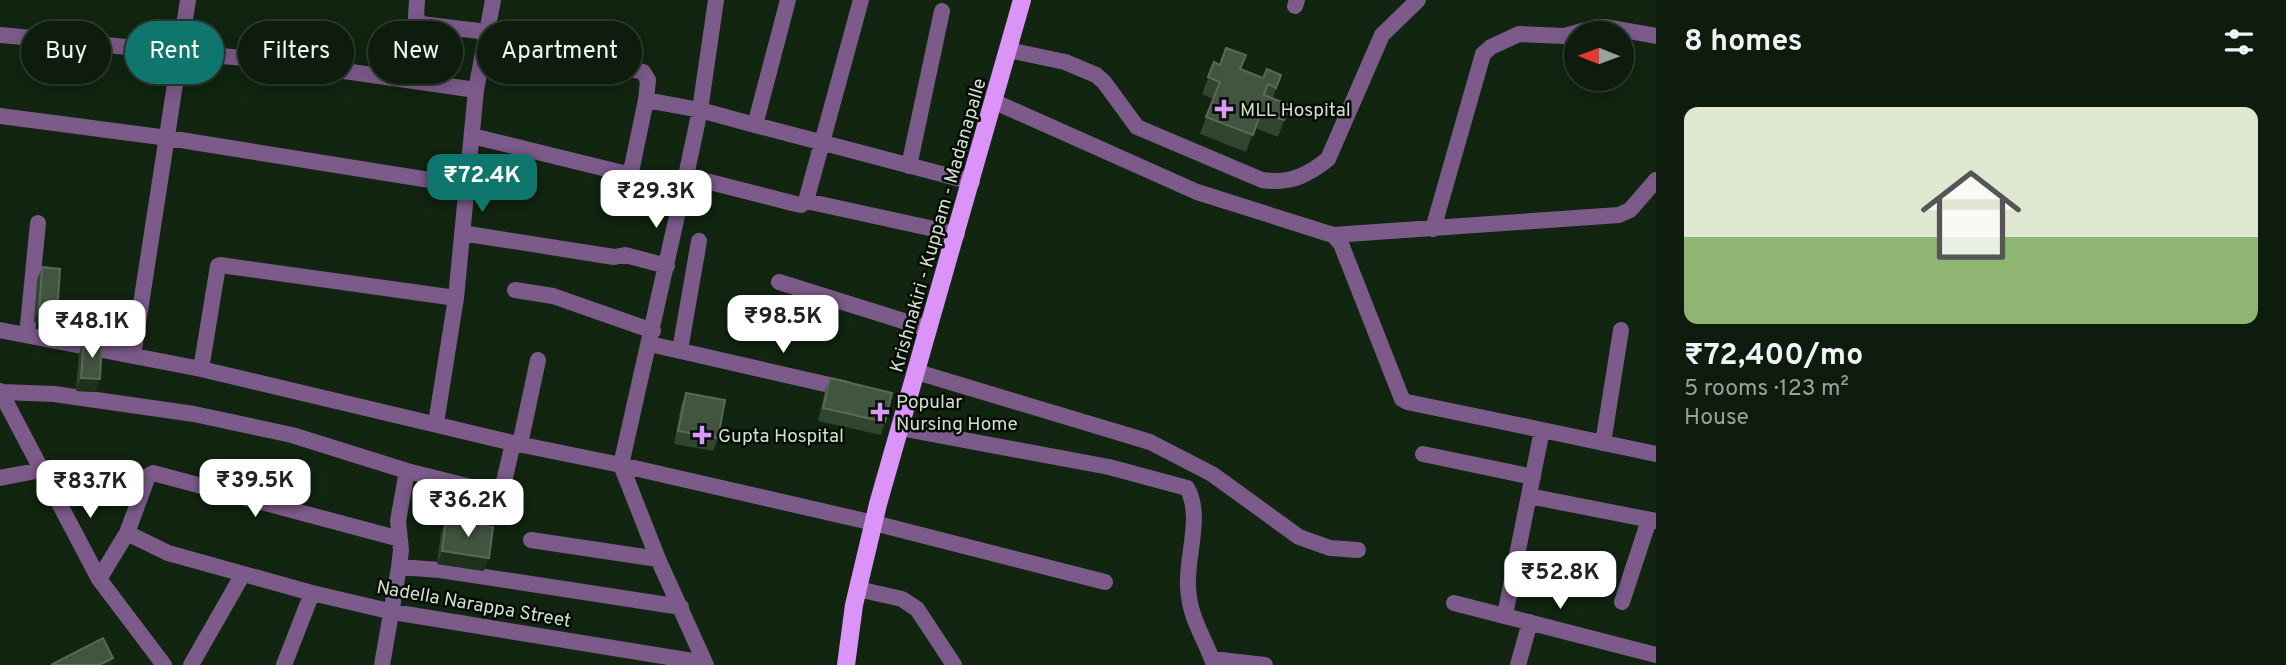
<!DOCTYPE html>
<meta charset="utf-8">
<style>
body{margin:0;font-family:Overpass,sans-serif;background:#162515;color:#f1f3f6;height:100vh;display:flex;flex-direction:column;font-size:26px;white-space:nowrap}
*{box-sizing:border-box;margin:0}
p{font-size:23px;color:#9aa19d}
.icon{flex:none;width:38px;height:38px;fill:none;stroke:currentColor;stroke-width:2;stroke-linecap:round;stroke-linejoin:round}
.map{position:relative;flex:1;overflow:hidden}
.sheet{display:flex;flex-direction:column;background:#0d1c0c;width:630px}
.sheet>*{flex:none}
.banner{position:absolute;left:21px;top:21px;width:665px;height:63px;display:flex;gap:14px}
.needle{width:46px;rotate:271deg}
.buttons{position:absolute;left:1564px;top:21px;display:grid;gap:14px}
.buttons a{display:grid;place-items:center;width:70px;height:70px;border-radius:50%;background:#0d1c0c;box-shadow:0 4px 18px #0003,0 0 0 2px #2d3a2d;font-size:35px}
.price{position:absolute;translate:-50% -60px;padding:0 16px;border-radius:14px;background:#fff;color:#222;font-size:23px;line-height:46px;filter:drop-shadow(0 2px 4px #0008)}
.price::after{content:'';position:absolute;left:50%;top:42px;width:21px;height:16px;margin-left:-10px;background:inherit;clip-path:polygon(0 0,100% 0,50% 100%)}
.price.active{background:#0f766e;color:#fff}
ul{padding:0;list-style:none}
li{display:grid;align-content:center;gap:14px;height:371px;padding:0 28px}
li span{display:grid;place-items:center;height:217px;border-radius:14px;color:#555}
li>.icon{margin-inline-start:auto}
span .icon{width:126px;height:126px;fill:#fffc;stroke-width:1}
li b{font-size:30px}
h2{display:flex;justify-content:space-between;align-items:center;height:84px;padding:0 28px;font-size:30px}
.tag{padding:0 24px;border-radius:32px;background:#0d1c0c;box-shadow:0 4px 18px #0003,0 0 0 2px #2d3a2d;font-size:24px;line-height:63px}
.tag.active{background:#0f766e;color:#fff}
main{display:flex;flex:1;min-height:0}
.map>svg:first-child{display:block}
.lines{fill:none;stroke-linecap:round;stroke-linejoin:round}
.minor{stroke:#7c5a8a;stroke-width:16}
.major{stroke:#db93f8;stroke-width:18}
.wall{fill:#31452f}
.shaded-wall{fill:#1d311b}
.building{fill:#425540;stroke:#596a57;stroke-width:2}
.poi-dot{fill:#db99f5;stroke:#050c04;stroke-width:2.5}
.labels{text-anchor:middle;stroke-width:5;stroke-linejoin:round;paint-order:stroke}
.poi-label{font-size:19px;fill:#d1ded0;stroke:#050c04;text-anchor:start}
.street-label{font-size:19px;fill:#d1ded0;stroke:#050c04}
</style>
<main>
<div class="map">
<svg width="1656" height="665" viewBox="0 0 1656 665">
<rect width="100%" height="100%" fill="#112510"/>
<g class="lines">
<path class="minor" d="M417,0l-1,17 5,7 66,8 156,40 5,8 -2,20 54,10 55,15
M788,0l-33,125 217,57
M1295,6l2,-6
M0,35l275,26 201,29
M1008,50l57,12 31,13 8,7 33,45 125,53c27,4 45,-4 66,-21l54,-124 36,-35
M995,102l202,90 136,43 8,9 61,155 5,3 135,28 -37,185
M0,116l168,22 299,48
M472,136l151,37 6,-1 3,-5 14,-67
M909,166l33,-155
M686,176l110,28 5,1 5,-4 55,-201
M806,201l151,33
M1433,229l50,-175 8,-7 28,-13 45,2 33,-9h9l50,9
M462,233l152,24 11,-2 42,11
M1333,235l286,-20 11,-5 26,-30
M779,282l150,47
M515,290l38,6 100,35
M0,330l201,39 312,74 108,22 253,58 231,59
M27,335l11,-112
M650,344l197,45
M680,350l19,-109
M133,356l55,-356
M201,369l17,-103 2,-1 236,33
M917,372l233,70 62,32 87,63 31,11 28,2
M0,391l99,188 65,86
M2,392l52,2 140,20 98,21 115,36 88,22 7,-3 11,-47
M436,423l20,-125 20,-208 17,-90
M900,428l209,39 78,21c16,28 -1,68 1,99 2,34 16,48 26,78
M1542,430l114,24
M1603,443l18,-113
M520,444l18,-84
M1423,454l110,23
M0,478l41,-8
M1529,496l127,25
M127,533l21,-57 5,-3 247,66
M531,540l127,19
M399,567l41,3 241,37
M99,579l28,-46 41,20 144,40
M858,589l44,10 15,10 37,56
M1622,602l27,-82
M1454,603l202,52
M1212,659l53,6
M191,665l52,-91
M284,665l28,-72 81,19 312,51
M382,665l17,-98 2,-17 -3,-29 9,-50
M706,665l-48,-106 -37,-94 65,-289 14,-66 16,-110
M1518,665l12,-43"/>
<path class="major" d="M846,665l8,-60 24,-101 144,-504"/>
</g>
<path class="wall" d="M1214,62l27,7 22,9 18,-3 -8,23 17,7 -12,32 -23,-9 -9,24 -46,-18 13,-35 -11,-5z
M42,267l15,48 -5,13h-7v-5l-11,-1 3,-42z
M84,340l11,52 -19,-1 3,-38z
M830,378l55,44 -4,13 -63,-14 7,-30z
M686,393l32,45 -5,13 -39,-7 7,-38z
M446,520l38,51 -47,-7 4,-31z"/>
<path class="shaded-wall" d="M39,310h11l-5,13 -11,-1z
M50,315h7l-5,13h-7z
M81,378l19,1 -5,13 -19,-1z
M442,551l47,7 -5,13 -47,-7z
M113,658l-3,7h-11z"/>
<path class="building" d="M1226,48l20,7 -6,14 23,9 4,-9 14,6 -5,13 -8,-4 -4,11 26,10 -6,15 -23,-8 -8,23 -47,-18 14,-35 -12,-5 6,-15 6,3z
M42,267l18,2 -3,46h-7v-5h-11z
M84,340l18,1 -2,38 -19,-1z
M830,378l62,15 -7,29 -62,-14z
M686,393l39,7 -7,38 -40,-7z
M446,520l47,7 -4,31 -47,-7z
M103,638l10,20 -14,7h-48z"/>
<g class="poi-dot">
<path d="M1220.5 98.5h7v7h7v7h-7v7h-7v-7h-7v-7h7z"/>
<path d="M876.5 401.5h7v7h7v7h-7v7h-7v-7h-7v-7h7z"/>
<path d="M698.5 424.5h7v7h7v7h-7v7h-7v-7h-7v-7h7z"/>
</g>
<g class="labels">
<g class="poi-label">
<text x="1240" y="116">MLL Hospital</text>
<text x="896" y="408">Popular<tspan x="896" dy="22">Nursing Home</tspan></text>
<text x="718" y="442">Gupta Hospital</text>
</g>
<g class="street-label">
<text transform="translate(937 225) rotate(-74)" y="7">Krishnakiri - Kuppam - Madanapalle</text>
<text transform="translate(474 603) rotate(10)" y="7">Nadella Narappa Street</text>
</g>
</g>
</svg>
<div class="buttons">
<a><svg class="needle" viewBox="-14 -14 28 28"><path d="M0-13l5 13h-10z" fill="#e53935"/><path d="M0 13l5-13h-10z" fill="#9aa19d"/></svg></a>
</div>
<b class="price active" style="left:482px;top:214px">₹72.4K</b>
<b class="price" style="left:656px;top:230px">₹29.3K</b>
<b class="price" style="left:783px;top:355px">₹98.5K</b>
<b class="price" style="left:92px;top:360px">₹48.1K</b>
<b class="price" style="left:255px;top:519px">₹39.5K</b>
<b class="price" style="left:90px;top:520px">₹83.7K</b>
<b class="price" style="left:468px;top:539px">₹36.2K</b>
<b class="price" style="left:1560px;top:611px">₹52.8K</b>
<div class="banner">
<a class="tag">Buy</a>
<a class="tag active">Rent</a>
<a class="tag">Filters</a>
<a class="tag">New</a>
<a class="tag">Apartment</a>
</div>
</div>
<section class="sheet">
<h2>8 homes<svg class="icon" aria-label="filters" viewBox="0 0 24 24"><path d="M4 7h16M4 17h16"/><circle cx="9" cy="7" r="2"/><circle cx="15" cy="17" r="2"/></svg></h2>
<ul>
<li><span style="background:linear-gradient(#dfe7d0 60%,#8fb573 0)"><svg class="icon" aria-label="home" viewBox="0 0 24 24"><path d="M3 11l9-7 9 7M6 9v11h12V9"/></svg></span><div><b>₹72,400/mo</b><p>5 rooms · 123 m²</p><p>House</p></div></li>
</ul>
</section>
</main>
